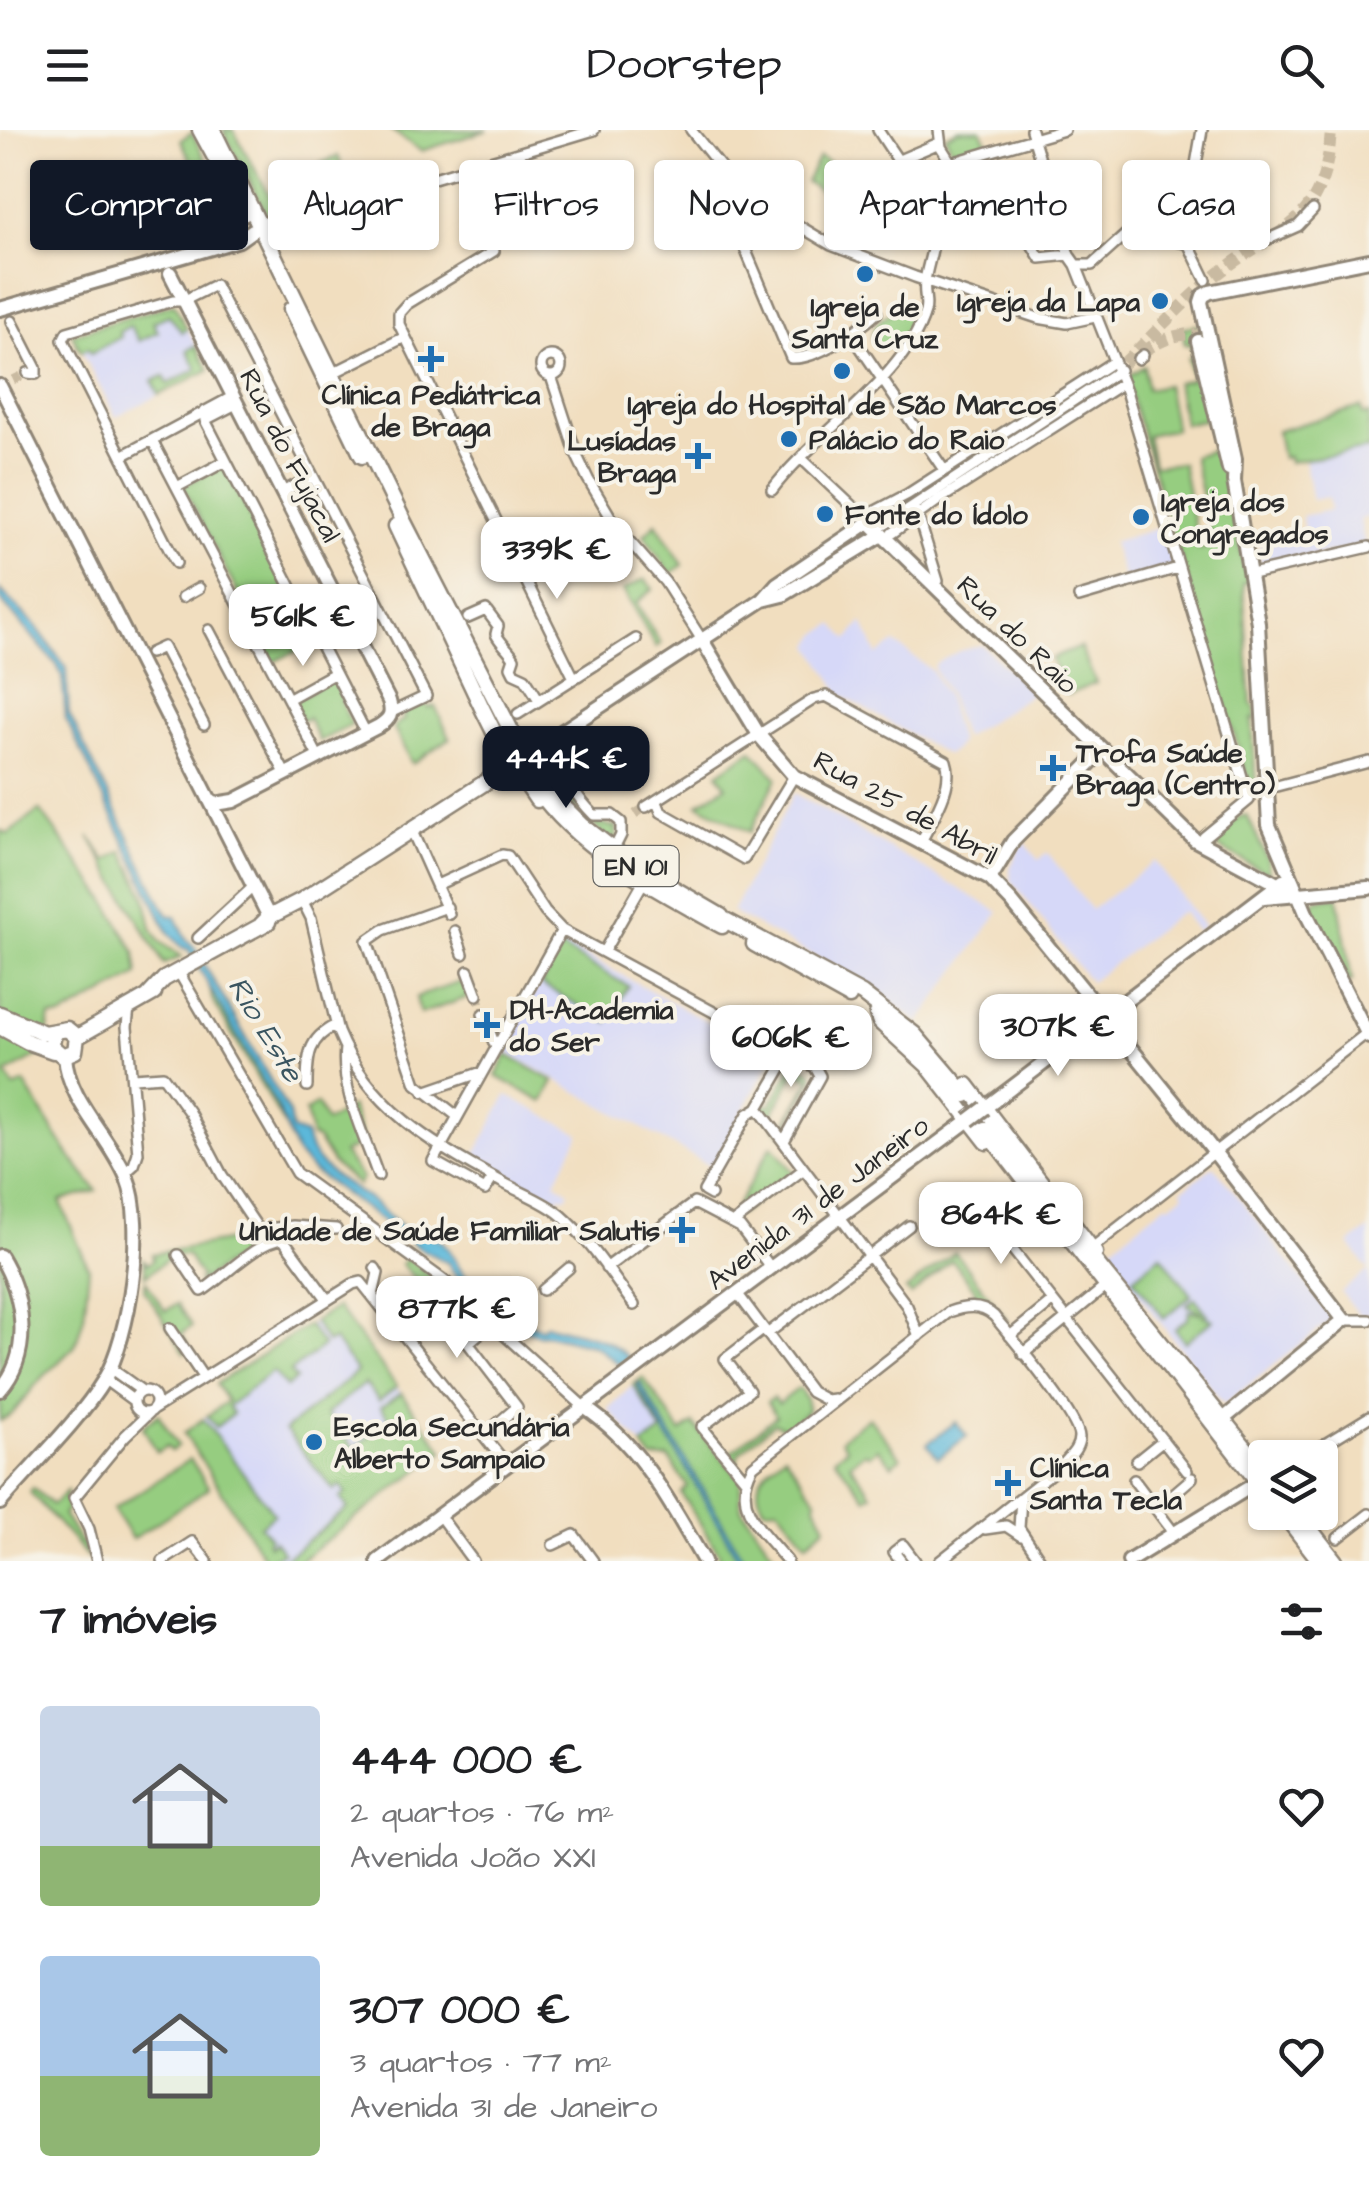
<!DOCTYPE html>
<html lang="pt">
<meta charset="utf-8">
<style>
body{margin:0;font-family:"Architects Daughter",sans-serif;background:#f2f2f2;color:#202124;height:100vh;display:flex;flex-direction:column;font-size:38px;white-space:nowrap}
*{box-sizing:border-box;margin:0}
p{font-size:32px;color:#757577}
.icon{flex:none;width:55px;height:55px;fill:none;stroke:currentColor;stroke-width:2;stroke-linecap:round;stroke-linejoin:round}
.map{position:relative;height:1431px;overflow:hidden}
.panel{display:flex;flex-direction:column;background:#fff;flex:1}
.panel>*{flex:none}
.guide{position:absolute;left:30px;top:30px;width:1310px;height:90px;display:flex;gap:20px}
.controls{position:absolute;left:1248px;top:1310px;display:grid;gap:20px}
.controls a{display:grid;place-items:center;width:90px;height:90px;border-radius:10px;background:#fff;box-shadow:0 2px 8px #0004;font-size:50px}
.price{position:absolute;translate:-50% -85px;padding:0 22px;border-radius:20px;background:#fff;color:#222;font-size:32px;line-height:65px;filter:drop-shadow(0 2px 5px #0008)}
.price::after{content:'';position:absolute;left:50%;top:60px;width:30px;height:22px;margin-left:-15px;background:inherit;clip-path:polygon(0 0,100% 0,50% 100%)}
.price.selected{background:#111827;color:#fff}
ul{padding:0;list-style:none}
li{display:flex;align-items:center;gap:30px;height:250px;padding:0 40px}
li span{display:grid;place-items:center;flex:none;width:280px;height:200px;border-radius:10px;color:#555}
li>.icon{margin-inline-start:auto}
span .icon{width:120px;height:120px;fill:#fffc;stroke-width:1}
li b{font-size:42px}
h2{display:flex;justify-content:space-between;align-items:center;height:120px;padding:0 40px;font-size:42px}
.tag{padding:0 35px;border-radius:10px;background:#fff;box-shadow:0 2px 8px #0004;font-size:35px;line-height:90px}
.tag.selected{background:#111827;color:#fff}
header{display:flex;justify-content:space-between;align-items:center;height:130px;padding:0 40px;background:#fff;font-size:45px;font-weight:600}
.map>svg:first-child{display:block}
.built{fill:#d6d8f8}
.green{fill:#96cd80;stroke:#607c56;stroke-width:2.5}
.water{fill:#5cb8da;stroke:#447282;stroke-width:2.5}
.lines{fill:none;stroke-linecap:round;stroke-linejoin:round}
.street-tunnel{stroke:#c9baa1;stroke-width:9;stroke-dasharray:9 4.5;stroke-linecap:butt}
.secondary-tunnel{stroke:#c9baa1;stroke-width:12;stroke-dasharray:12 6;stroke-linecap:butt}
.primary-tunnel{stroke:#c9baa1;stroke-width:14;stroke-dasharray:14 7;stroke-linecap:butt}
.street-casing{stroke:#8e8475;stroke-width:14}
.secondary-casing{stroke:#8e8475;stroke-width:18}
.primary-casing{stroke:#8e8475;stroke-width:19}
.street{stroke:#fff;stroke-width:9}
.secondary{stroke:#fff;stroke-width:12}
.primary{stroke:#fff;stroke-width:14}
.secondary-bridge-casing{stroke:#8e8475;stroke-width:18;stroke-linecap:butt}
.secondary-bridge{stroke:#fff;stroke-width:12}
.poi-dot{fill:#1f6fb2;stroke:#f7f3e8;stroke-width:4}
.labels{text-anchor:middle;stroke-width:8;stroke-linejoin:round;paint-order:stroke}
.shield{fill:#f7f3e8;stroke:#686764;stroke-width:2.5}
.shield-label{font-size:25px;font-weight:bold;fill:#2b2b2b}
.poi-label{font-size:28px;font-weight:bold;fill:#2b2b2b;stroke:#f7f3e8;text-anchor:start}
.street-label{font-size:28px;fill:#2b2b2b;stroke:#f7f3e8}
.water-label{font-size:30px;font-style:italic;fill:#3a5560;stroke:#f7f3e8}
</style>
<header><svg class="icon" aria-label="menu" viewBox="0 0 24 24"><path d="M4 6h16M4 12h16M4 18h16"/></svg>Doorstep<svg class="icon" aria-label="search" viewBox="0 0 24 24"><circle cx="10" cy="10" r="6"/><path d="M15 15l6 6"/></svg></header>
<div class="map">
<svg width="1369" height="1431" viewBox="0 0 1369 1431">
<rect width="100%" height="100%" fill="#f7f3e8"/>
<filter id="ink" filterUnits="userSpaceOnUse"><feTurbulence type="fractalNoise" baseFrequency=".01" numOctaves="2"/><feDisplacementMap in="SourceGraphic" scale="20" xChannelSelector="R" yChannelSelector="G"/><feConvolveMatrix kernelMatrix="1 2 1 2 8 2 1 2 1" color-interpolation-filters="sRGB"/></filter>
<filter id="wash" filterUnits="userSpaceOnUse"><feTurbulence type="fractalNoise" baseFrequency=".0048" numOctaves="4" result="noise"/><feDisplacementMap in="SourceGraphic" scale="40" xChannelSelector="R" yChannelSelector="G"/><feGaussianBlur stdDeviation="2.25" result="paint"/><feColorMatrix in="noise" values="0 0 0 0 0 0 0 0 0 0 0 0 0 0 0 0 0 1.4 0 .05"/><feComposite in="paint" operator="in"/></filter>
<g filter="url(#wash)">
<rect width="100%" height="100%" fill="#f1debf"/>
<path class="built" d="M174,174l35,66 -93,47 -44,-83z
M1369,319v68l-9,2 5,27 -103,20 -4,-20 47,-9 -3,-21 29,-6 -3,-13 -16,3 -7,-39z
M1162,397l13,40 -50,15 -13,-40z
M863,492l14,33 18,-12 36,27 15,25 13,47 -5,8 -7,5 -110,-62 1,-4 -27,-43 7,-12 16,-10 14,16z
M982,515l51,48 -70,45 -15,-45 -14,-23 1,-6 24,-13z
M794,663l205,119 -80,111 -52,-38 -135,-73z
M1024,711l14,19 10,-7 43,57 64,-49 49,66 -7,4 -15,-20 -92,71 -79,-102 -1,-12z
M563,813l210,114 -61,110 -211,-118z
M507,965l73,39 -25,48 14,9 -3,6 -7,-1 -3,6 -82,-45z
M1214,1036l119,153 -109,85 -119,-152 62,-49 3,2 14,-11 -2,-4z
M1369,1099v86h-10l-18,-23 28,-22 -20,-26z
M337,1177l107,144 -145,110h-33l-82,-128 43,-32 -11,-17z
M633,1255l30,47 -21,13 -34,-36z"/>
<path class="green" d="M223,0h10l49,87 -8,1 -9,-7z
M391,0h97l-67,21z
M959,0h22l7,13 -35,8 -8,-15z
M192,3l16,31 -98,50 -2,-5 86,-42 -13,-27z
M338,26l8,20 -2,5 -19,6 -10,-21z
M819,27l45,24 -13,27 -45,-26z
M928,31l17,31 -15,10 -18,-32z
M379,68l8,17 -67,21 -10,-18z
M174,174l13,25 -5,3 -13,-17 -16,7 5,10 -19,9 -9,-15 -11,6 2,5 -30,16 -3,-5 -7,4 -9,-18z
M900,180l9,3 1,18 -13,14 -17,3 -8,-7c-1,-17 12,-27 28,-31z
M1196,195l1,17 25,108 -4,2 30,130 -5,1 8,121 4,2 1,13h-4l4,73 -4,1 -127,-415 19,-12 3,23 19,-4 9,44 -28,6 6,31 29,-3 17,86 17,-3 -7,-17 -16,-73 21,-6 -2,-9 6,-2 -1,-5 -7,-4 -3,-11 -23,5 -8,-41 16,-4 -4,-21 5,-2 -2,-12h-6l-3,-16z
M196,216l13,24 -50,25 -6,-14 11,-5 4,8 29,-15 -10,-19z
M1361,277l2,8 6,-1v35l-80,13 -1,-5 -6,1 -5,-27z
M224,335l91,177 -42,20 -90,-176z
M656,393l27,42 -13,9 -26,-39z
M645,449l8,10 -17,14 25,41 -5,3 -33,-57z
M1080,517l16,36 -29,12 -16,-36z
M329,551l6,1 9,16 -4,3 12,24 -33,16 -11,-23 -6,3 -9,-16 2,-6z
M425,573l3,5 7,-2 15,32 -38,26 -19,-37 11,-8 -2,-8z
M567,618l-13,19 1,11 15,22 4,-2 16,22 24,7 3,-3 -1,15 -6,1 -40,-36 -27,-38z
M752,620l25,28 -27,54 -52,-28 28,-18 -8,-13z
M40,680l65,89 30,53 3,23 -77,42h-11l-6,35 -38,22 8,14 10,-5 45,72 28,36 -37,10 29,68 -5,47 -9,30 -37,36 -26,32 -12,7v-591l8,4z
M1247,685l21,46 1,13 -57,-30 1,-5 26,-22z
M89,706l17,25 17,-10 22,45 7,32 7,13 23,16 -18,7z
M1338,766l14,85 -4,1 -38,-74 5,-8z
M561,818l67,38 -20,36 -67,-38z
M467,850l5,16 -52,18 -4,-17z
M209,854l69,124 6,17 -72,-126z
M507,925l47,26 -11,21 -47,-26z
M791,930l20,11 3,6 -31,57 -7,-7 2,-2 5,4 27,-50 -14,-8 -25,45 3,5 -12,-11 1,-7 7,3 21,-37 -4,-4z
M317,974l9,18 25,-15 12,36 -20,10 19,25 -4,7 -26,-22 -15,-24 -6,-2 -5,-26z
M772,1015l22,28 -54,41 -5,-5z
M265,1104l4,2 -65,43 2,4 -4,3 -4,-6 3,-2 -14,-23 -16,1 -25,20 -2,-16 4,4 5,-4 -1,-6z
M955,1122l53,69 -21,-16 -13,-2 -3,-7 5,-5 -24,-31 -41,35 -5,-5z
M1161,1125l31,40 -28,23 -31,-40z
M407,1129l20,14 55,50 -33,-22 -5,3 -12,-15 -5,2 -26,-27z
M146,1151l19,30 12,-7 15,22 -11,8 9,15 -5,4 -41,-64z
M1195,1168l13,17 -4,1 9,4 -28,22 -10,-13 13,-11 1,-7 14,2 -16,-8z
M337,1177l60,80 -18,14 -14,-18 -39,31 28,34 36,-28 -9,-13 20,-14 43,58 -145,110h-17l66,-53 -8,-10 6,-5 -6,-8 -6,5 -49,-60 72,-58 -24,-33 -6,4 -14,-21z
M308,1195l15,21 -33,26 6,7 -10,8 -13,-16 -45,35 5,8 -17,13 -9,-11 20,-15 -11,-17z
M643,1247l38,55 12,-8 47,55 1,29 38,53h-62l3,-6 -39,-62 6,-7 -18,-28 -17,1 -10,-14 20,-13 -29,-47z
M799,1258l7,11 2,11 -21,19 -13,-6 -36,31 -1,11 -8,-11 47,-38 -9,-14 6,-4 5,6z
M158,1284l20,32 -7,5 -4,-5 -10,6 -14,-25z
M869,1287l32,41 -9,7 -14,-17 -9,7 -4,-3 -15,12 22,30 -6,4 -32,-40 13,-10 -6,-8 3,-4z
M203,1289l71,95 -14,12 10,12 -3,3 2,4 5,-4 9,11 -17,9 -82,-128z
M784,1324l33,45 -1,6 10,21 -19,17 -29,-36 -13,1c-17,-25 0,-37 19,-54z
M190,1329l19,29 -77,51 -19,-30z
M33,1358l19,17 16,-15 -3,9 2,11 -4,5 18,28 4,-1 2,14 -57,-64z"/>
<path class="water" d="M0,460l35,35 31,42 3,47 90,185 9,16 8,2 11,23 8,8 85,149 9,17 3,16 13,5c8,35 43,48 69,68 9,7 19,19 29,25 12,6 25,5 37,12 11,8 14,20 22,31 20,26 49,49 80,57l4,-4c34,12 55,7 83,34l-9,7 -25,-19 -49,-12 -7,1 -21,-8 -63,-52 -7,-12 -29,-15 -106,-77 -17,-18 -18,-45 -90,-159 -5,-1 -15,-16 -102,-213 -4,-43 -5,-11 -57,-66z
M640,1253l105,178h-5l-103,-176z
M956,1292l11,14 -29,22 -11,-14z"/>
</g>
<g filter="url(#ink)">
<g class="lines">
<path class="street-tunnel" d="M13,250l15,-7
M635,684l11,-7
M477,865l6,19"/>
<path class="secondary-tunnel" d="M1142,222c16,-9 33,-20 52,-17l4,6
M1109,243l15,-10c28,-27 55,-56 84,-81 65,-56 117,-49 123,-152
M864,405l20,-14"/>
<path class="primary-tunnel" d="M518,624l21,33
M962,968l20,27"/>
<g class="street-casing">
<path id="street" d="M691,0l48,60 92,55 84,32 123,41 29,5 28,-6
M939,0l2,17 27,43
M1031,0l38,125 7,10 50,126 123,409 -45,37
M1202,0l-11,63 1,36 -4,14 18,37
M897,31l42,-18
M951,33l113,-33
M739,60l-11,18 63,150c26,2 67,-28 86,-45
M935,84l33,-24 48,28 24,40 29,-3
M258,90l16,6 320,-96
M1264,111l34,-15 15,-16
M494,121l-87,53 -8,9v11l175,354
M1076,135h16l49,-44c20,3 24,21 47,22
M12,191l24,47v6l-8,-1
M852,205l92,135
M541 236a10 10 0 1 1 20 0a10 10 0 1 1-20 0Z
M1138,229l5,-4
M333,243l72,-36
M551,246l26,80 11,23 28,47 49,56 37,58
M236,274l-31,16 161,313
M152,310l167,318
M122,326l110,-59
M801,328l68,64
M177,357l49,-26
M772,360c41,-55 134,-113 153,-178 3,-10 -2,-19 0,-30 2,-20 13,-38 6,-59 -10,-33 -35,-64 -53,-93
M282,362l30,-15
M917,382l21,69
M870,384l38,-20 205,-132
M884,395l236,-155
M892,403l48,-34 183,-116
M176,433l-113,-223 4,-8 106,-31h10l32,-16 211,411 -34,16
M515,433l101,-37
M1252,444l117,-27
M183,467l16,-9
M1079,467l99,-29
M468,488l18,-8 12,16 -2,8c5,10 12,14 18,24l-3,9 3,6 11,5 14,22
M209,500l77,145
M150,523l13,-6 41,78
M288,569l47,-26
M518,584l118,-75
M576,621l-8,7c-6,20 12,43 26,57h18l9,7
M1265,659l104,-27
M657,672l4,10 83,47 50,-83
M646,677l168,-108 12,-3 120,65c9,26 -15,59 -26,83
M411,699l38,85
M613,721l8,-16v-13
M439,754l63,-29 6,1 37,56 17,18 253,137 5,9 -36,65
M302,770l9,18 27,114c30,74 94,113 162,149 19,11 44,20 61,34 27,23 52,62 73,90
M447,777l-64,23 -16,11 49,143 41,32
M455,801l8,23
M198,808l55,-51
M604,821l36,-63
M468,841l9,24
M182,848l114,195 150,109 138,125
M483,884l13,34
M345,918c-5,42 20,89 33,128
M133,948l30,-2 26,36 33,63 37,55 34,-4 43,3
M307,956c0,-29 1,-48 29,-61
M424,962l58,-20
M758,978l149,198 12,30
M125,1043l9,-8 4,-12 -11,-126 2,-20
M493,1048l-8,12 -52,-29 129,-231
M711,1065l-7,-4 44,-77 10,-6 32,-55
M980,1078l73,93
M733,1093l67,-51
M1092,1118l275,-215
M178,1125l24,36c22,-14 55,-50 81,-52l44,60
M606,1138l88,-65 46,24 31,41
M543,1160l26,-22
M737,1163l74,99 15,8 8,-1
M373,1165l5,-22 -3,-5
M1344,1190h25
M170,1198l33,49
M767,1204l142,-108
M1010,1206l43,-35 134,170
M1023,1224l82,-67
M110,1238l32,23
M104,1249l30,22
M134 1272a11 11 0 1 1 22 0a11 11 0 1 1-22 0Z
M154,1279l199,-125 8,-2 146,183
M484,1305l33,-28 -49,-64 23,-19
M1302,1328l67,-41
M1137,1331l26,-21
M745,1349l-43,-52 47,-36 -24,-32 39,-30
M1134,1350l40,53
M1021,1368l-2,30 22,33
M1157,1378l35,-30
M439,1385l34,46
M985,1399l21,-3 15,10
M1338,1408l31,-24
M553,1415l21,-10 19,26
M97,1431l-8,-32 -15,-31 51,-62 24,-23
M163,1431l29,-19 15,19
M787,1431c-25,-31 -57,-54 -34,-95l196,-154c16,-6 32,-8 45,4 16,20 85,101 85,121 0,11 -8,18 -15,26l-124,98
M901,1431l-7,-9 9,-7 12,16"/>
</g>
<g class="secondary-casing">
<path id="secondary" d="M1369,130l-159,32 -7,4 -2,6 34,157 -1,22 24,142 11,202 37,88 63,124
M170,143l219,428c4,13 1,18 -10,25l-145,75 -19,3 -6,-5
M0,179l239,-69 14,-10
M1198,211l31,128
M0,256l269,531
M763,470l14,-16 92,-62 326,318 103,55
M763,470l20,-5 99,-60
M702,510l57,95 35,41 196,103 22,23 193,238 139,180 -128,105
M526,625l243,-159
M990,749l23,-38 89,-90
M1264,767l105,-9
M985,978l298,-227
M0,1126c24,40 33,97 0,134
M584,1277c57,38 86,96 120,154
M0,1373c32,-37 79,-82 104,-123 26,-43 42,-156 23,-202 -17,-42 -59,-76 -62,-122
M378,1431l591,-441
M1129,1431l129,-79"/>
</g>
<g class="primary-casing">
<path id="primary" d="M200,0l45,83
M213,0l191,392 114,222 42,59 22,22 50,39 89,52
M291,179l71,147
M396,396l87,184 19,38 35,52
M536,658c48,66 117,99 186,138
M716,785l146,79 52,40 52,61
M261,795l8,-8 33,-17 215,-138
M754,814l95,53
M149,865l15,-16 104,-57
M0,884l44,19 23,-4 10,8
M877,884l3,8 47,43 60,77
M0,897l28,15 25,9
M55,902l-4,14 12,10 12,-5 2,-14
M77,907l77,-44
M967,955l128,168
M985,999l280,362
M1093,1129l172,213
M1282,1382l38,49
M1297,1382l38,49"/>
</g>
<use href="#street" class="street"/>
<use href="#secondary" class="secondary"/>
<use href="#primary" class="primary"/>
<g class="secondary-bridge-casing">
<path id="secondary-bridge" d="M969,990l16,-12"/>
</g>
<use href="#secondary-bridge" class="secondary-bridge"/>
</g>
</g>
<g class="poi-dot">
<circle cx="865" cy="144" r="10"/>
<circle cx="1160" cy="171" r="10"/>
<path d="M426 214h10v10h10v10h-10v10h-10v-10h-10v-10h10z"/>
<circle cx="842" cy="241" r="10"/>
<circle cx="789" cy="309" r="10"/>
<path d="M693 311h10v10h10v10h-10v10h-10v-10h-10v-10h10z"/>
<circle cx="825" cy="384" r="10"/>
<circle cx="1141" cy="387" r="10"/>
<path d="M1048 623h10v10h10v10h-10v10h-10v-10h-10v-10h10z"/>
<path d="M482 880h10v10h10v10h-10v10h-10v-10h-10v-10h10z"/>
<path d="M677 1085h10v10h10v10h-10v10h-10v-10h-10v-10h10z"/>
<circle cx="314" cy="1312" r="10"/>
<path d="M1003 1338h10v10h10v10h-10v10h-10v-10h-10v-10h10z"/>
</g>
<g class="labels">
<rect class="shield" x="593.5" y="716" width="85" height="40" rx="8"/>
<g class="shield-label">
<text x="636" y="745">EN 101</text>
</g>
<g class="poi-label">
<text x="1140" y="181" text-anchor="end">Igreja da Lapa</text>
<text x="865" y="186" text-anchor="middle">Igreja de<tspan x="865" dy="32">Santa Cruz</tspan></text>
<text x="431" y="274" text-anchor="middle">Clínica Pediátrica<tspan x="431" dy="32">de Braga</tspan></text>
<text x="842" y="284" text-anchor="middle">Igreja do Hospital de São Marcos</text>
<text x="809" y="319">Palácio do Raio</text>
<text x="676" y="320" text-anchor="end">Lusíadas<tspan x="676" dy="32">Braga</tspan></text>
<text x="1161" y="381">Igreja dos<tspan x="1161" dy="32">Congregados</tspan></text>
<text x="845" y="394">Fonte do Ídolo</text>
<text x="1076" y="632">Trofa Saúde<tspan x="1076" dy="32">Braga (Centro)</tspan></text>
<text x="510" y="889">DH-Academia<tspan x="510" dy="32">do Ser</tspan></text>
<text x="660" y="1110" text-anchor="end">Unidade de Saúde Familiar Salutis</text>
<text x="334" y="1306">Escola Secundária<tspan x="334" dy="32">Alberto Sampaio</tspan></text>
<text x="1030" y="1347">Clínica<tspan x="1030" dy="32">Santa Tecla</tspan></text>
</g>
<g class="street-label">
<text transform="translate(291 325) rotate(63)" y="10">Rua do Fujacal</text>
<text transform="translate(1018 504) rotate(44)" y="10">Rua do Raio</text>
<text transform="translate(906 677) rotate(29)" y="10">Rua 25 de Abril</text>
<text transform="translate(817 1072) rotate(-37)" y="10">Avenida 31 de Janeiro</text>
</g>
<g class="water-label">
<text transform="translate(266 899) rotate(59)" y="10">Rio Este</text>
</g>
</g>
</svg>
<div class="controls">
<a><svg class="icon" aria-label="layers" viewBox="0 0 24 24"><path d="M12 4l9 5-9 5-9-5zM3 14l9 5 9-5"/></svg></a>
</div>
<b class="price" style="left:557px;top:472px">339K €</b>
<b class="price" style="left:303px;top:539px">561K €</b>
<b class="price selected" style="left:566px;top:681px">444K €</b>
<b class="price" style="left:1058px;top:949px">307K €</b>
<b class="price" style="left:791px;top:960px">606K €</b>
<b class="price" style="left:1001px;top:1137px">864K €</b>
<b class="price" style="left:457px;top:1231px">877K €</b>
<div class="guide">
<a class="tag selected">Comprar</a>
<a class="tag">Alugar</a>
<a class="tag">Filtros</a>
<a class="tag">Novo</a>
<a class="tag">Apartamento</a>
<a class="tag">Casa</a>
</div>
</div>
<section class="panel">
<h2>7 imóveis<svg class="icon" aria-label="filters" viewBox="0 0 24 24"><path d="M4 7h16M4 17h16"/><circle cx="9" cy="7" r="2"/><circle cx="15" cy="17" r="2"/></svg></h2>
<ul>
<li><span style="background:linear-gradient(#c9d6e8 70%,#8fb573 0)"><svg class="icon" aria-label="home" viewBox="0 0 24 24"><path d="M3 11l9-7 9 7M6 9v11h12V9"/></svg></span><div><b>444 000 €</b><p>2 quartos · 76 m²</p><p>Avenida João XXI</p></div><svg class="icon" aria-label="heart" viewBox="0 0 24 24"><path d="M12 20l-8-8c-3-5 5-10 8-4 3-6 11-1 8 4z"/></svg></li>
<li><span style="background:linear-gradient(#a9c7e8 60%,#8fb573 0)"><svg class="icon" aria-label="home" viewBox="0 0 24 24"><path d="M3 11l9-7 9 7M6 9v11h12V9"/></svg></span><div><b>307 000 €</b><p>3 quartos · 77 m²</p><p>Avenida 31 de Janeiro</p></div><svg class="icon" aria-label="heart" viewBox="0 0 24 24"><path d="M12 20l-8-8c-3-5 5-10 8-4 3-6 11-1 8 4z"/></svg></li>
</ul>
</section>
